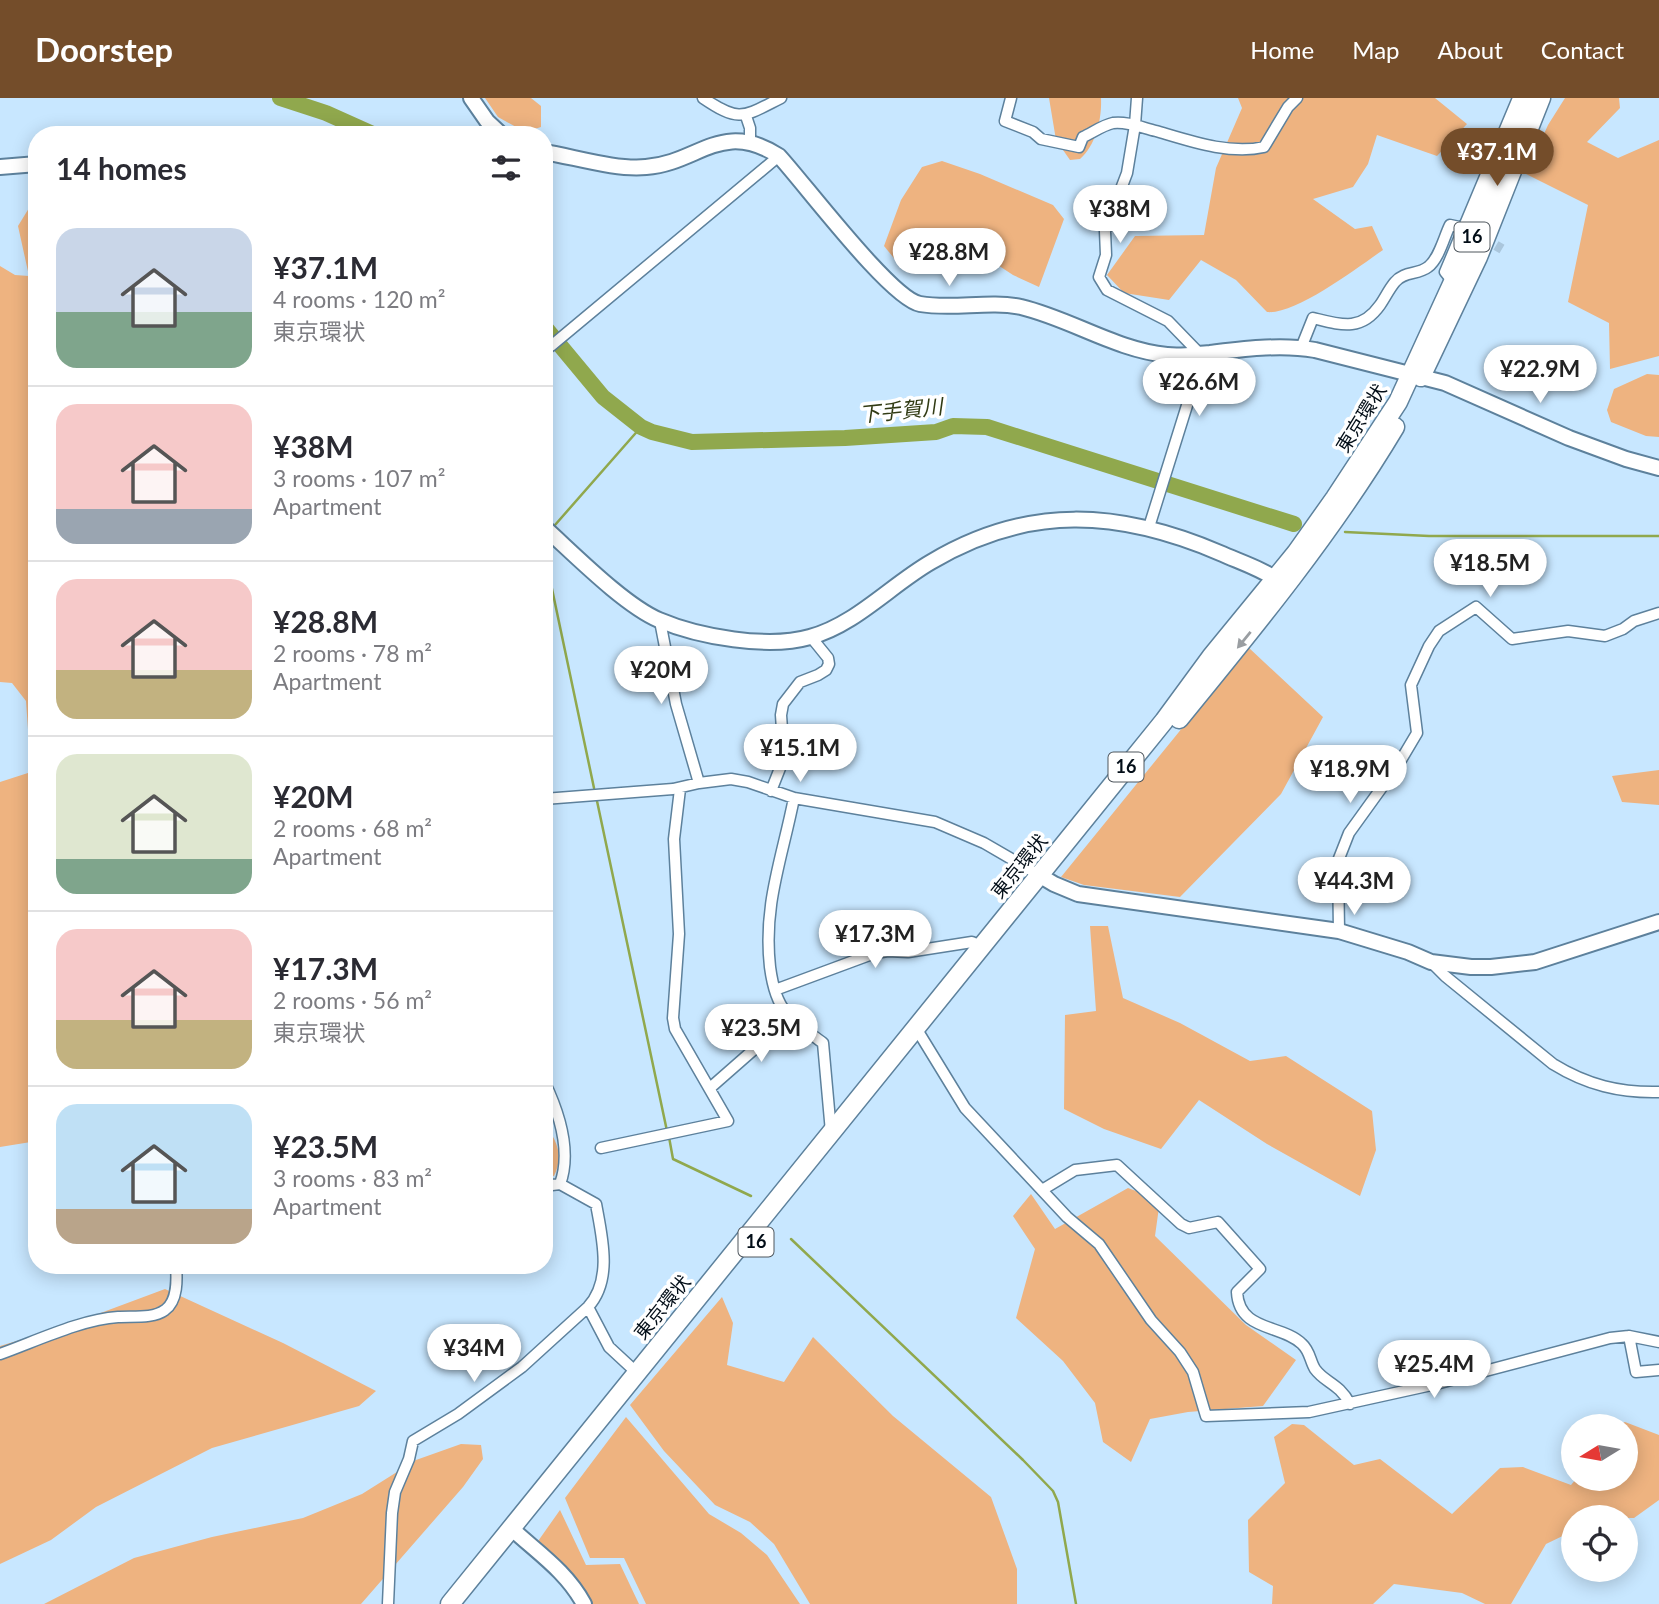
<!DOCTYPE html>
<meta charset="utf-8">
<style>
body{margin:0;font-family:Lato,"Noto Sans JP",sans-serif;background:#f7f7f7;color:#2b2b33;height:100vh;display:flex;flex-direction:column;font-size:26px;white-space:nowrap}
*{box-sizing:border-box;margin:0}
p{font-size:23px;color:#7c7c81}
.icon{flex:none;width:38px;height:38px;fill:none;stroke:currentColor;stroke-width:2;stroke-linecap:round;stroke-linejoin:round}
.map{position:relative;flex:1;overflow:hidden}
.sheet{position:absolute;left:28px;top:28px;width:525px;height:1148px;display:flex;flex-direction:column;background:#fff;border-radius:28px;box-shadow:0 4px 18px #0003}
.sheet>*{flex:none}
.needle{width:46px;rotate:259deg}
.controls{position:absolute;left:1561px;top:1316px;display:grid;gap:14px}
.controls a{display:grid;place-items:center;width:77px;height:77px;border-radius:50%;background:#fff;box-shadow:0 4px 18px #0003;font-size:35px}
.price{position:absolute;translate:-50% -60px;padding:0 16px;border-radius:24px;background:#fff;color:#222;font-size:23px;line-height:46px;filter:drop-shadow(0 2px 4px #0008)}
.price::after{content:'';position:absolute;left:50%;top:42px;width:21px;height:16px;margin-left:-10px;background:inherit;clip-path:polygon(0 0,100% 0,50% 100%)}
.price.current{background:#744d2a;color:#fff}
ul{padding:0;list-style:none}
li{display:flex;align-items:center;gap:21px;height:175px;padding:0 28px}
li+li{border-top:2px solid #e1e1e2}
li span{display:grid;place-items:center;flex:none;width:196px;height:140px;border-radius:21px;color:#555}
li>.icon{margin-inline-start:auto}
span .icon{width:84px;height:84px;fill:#fffc;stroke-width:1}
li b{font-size:30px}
h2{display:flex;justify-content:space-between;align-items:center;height:84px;padding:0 28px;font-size:30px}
header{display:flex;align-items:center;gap:42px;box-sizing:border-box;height:98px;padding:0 35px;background:#744d2a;color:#fff}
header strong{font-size:33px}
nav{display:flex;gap:38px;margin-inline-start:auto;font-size:24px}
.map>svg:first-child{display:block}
.green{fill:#eeb380}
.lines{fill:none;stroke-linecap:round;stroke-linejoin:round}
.stream{stroke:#90a84d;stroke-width:2.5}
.river{stroke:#90a84d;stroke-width:16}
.street-tunnel{stroke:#aac6dc;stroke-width:10;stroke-dasharray:10 5;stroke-linecap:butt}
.street-casing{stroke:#5d819c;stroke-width:13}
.secondary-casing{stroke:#5d819c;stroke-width:18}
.highway-casing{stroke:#5d819c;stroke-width:21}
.street{stroke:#fff;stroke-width:10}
.secondary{stroke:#fff;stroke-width:14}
.highway{stroke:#fff;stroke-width:18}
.oneway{fill:#9a9ea2}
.labels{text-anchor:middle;stroke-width:7;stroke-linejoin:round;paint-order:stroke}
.shield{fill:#fff;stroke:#4e565d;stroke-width:2}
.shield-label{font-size:18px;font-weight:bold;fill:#020d17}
.street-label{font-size:19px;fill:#020d17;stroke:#fff}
.water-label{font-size:21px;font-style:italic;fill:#313b14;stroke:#fff}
</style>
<header>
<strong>Doorstep</strong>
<nav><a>Home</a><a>Map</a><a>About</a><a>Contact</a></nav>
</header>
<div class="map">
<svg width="1659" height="1506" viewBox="0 0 1659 1506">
<rect width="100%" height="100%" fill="#c8e7ff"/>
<path class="green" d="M485,0h46l10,8v21l-16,5 -27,-15z
M1049,0h52c1,21 -5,47 -21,61l-10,1 -14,-20z
M1238,0h197l32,26 -30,32 -60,-21 -9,29 -15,23 -40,12 42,30 17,-3 11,24c-25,17 -87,65 -116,62l-31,-32 -35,-20 -32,40 -45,-7 -17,-18 28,-39 69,-1 12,-67 26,-60z
M1565,0h54l1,10 -33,34 31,16 41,-18v216l-49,13 -1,-46 -41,-21 20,-97 -62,-31 22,-49z
M942,63l38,13 73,31 11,14 -25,68 -26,-12 -32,-21 -18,-6 -61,20 -18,-22 17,-46 21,-33z
M37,97v946l-37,6v-365l31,-10 -5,-71 -14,-18 -12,-1v-416l15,9 14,1 -11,-50z
M1647,276l12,1v62l-13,-1 -35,-14 -4,-12 7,-21z
M1248,549l75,70 -42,77 -101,103 -96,-12 -23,-8z
M1659,672v35l-37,-3 -10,-26z
M1090,828h18l15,72 57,25 70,38 36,-5 86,55 4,39 -16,46 -93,-52 -68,-44 -38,49 -57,-20 -40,-20 1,-94 31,-4z
M544,1025c13,17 20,33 10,53l-10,-1z
M1128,1090l32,12 -5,36 91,89 50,35 -33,46 -75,6 -38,7 -19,43 -28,-20 -8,-39 -32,-42 -47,-43 19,-69 -22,-33 18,-22 24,35z
M165,1191l118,54 93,48 -17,15 -147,42 -116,59 -45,33 -51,24v-218l63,-19z
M722,1199l11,26 -6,42 57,17 29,-45 80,79 98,81 26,72v35h-207l-36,-60 -24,-22 -35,-17 -51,-54 -34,-46z
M626,1319l83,97 32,19 26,22 33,49h-154l-22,-46h-34l-25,-60z
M1625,1324l34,13v65l-25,18 -61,-1v14l-27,13 -35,60h-26l-23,-11 -68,-9 -21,20h-101l1,-18 -24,-14 -1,-52 37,-37 -11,-46 18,-13 12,1 50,40 26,-6 72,55 48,-46 23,-1 48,18 5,-6h50v-53h-10z
M461,1346l20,1 2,14 -20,28 -102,117h-317l90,-46 78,-21 91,-19 59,-24 54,-34z
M560,1412l26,55 34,-1 19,40h-63l-40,-60z"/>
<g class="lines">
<path class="stream" d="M555,427l86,-98
M1345,434l84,4h230
M544,453l50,237
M597,703l70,330
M669,1039l4,22 78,37
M791,1141l232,221 30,31 5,11 18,102"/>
<path class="river" d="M280,0l46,15 49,22
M544,228l59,71 38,30 11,5 40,10 153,-4 91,-6 17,-6 34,1 307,97"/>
<path class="street-tunnel" d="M1483,140l19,11"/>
<g class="street-casing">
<path id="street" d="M703,0c37,25 40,19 78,0
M1011,0l-6,23 28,11 8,7 38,8 4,-10c9,-4 20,-12 30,-14 14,-2 30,5 43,8 34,10 74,24 108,16l24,-40 9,-9
M1137,0l-2,27 -8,48 -22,58 1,24 -7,22 8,13 61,31 32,33 -6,29 -45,144
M746,18l4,12v14
M1453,184l-8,-10 73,-174
M551,248l228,-190
M1301,250l12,-30c28,7 48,14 67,-13 5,-7 9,-16 15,-23 9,-11 23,-7 33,-15 11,-8 16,-30 22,-42l14,3
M660,523l16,83 23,79
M771,693l13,-33 -3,-43 2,-11 17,-22 18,-7 8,-5 3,-6 -1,-6 -17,-21
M794,700c-12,61 -31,107 -24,169 2,15 6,34 16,45 11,13 24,21 37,31l8,89
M544,701l129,-10 26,-6 32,-4 17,3 46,16 141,24 49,21 55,32
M1339,833l-1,-70 11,-28 49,-68 19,-32 -6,-48 18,-39 10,-15 37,-24 36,32 56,-8 37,5 18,-7 11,-8 25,-8
M1431,864l14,14 108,88c34,21 67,29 106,28
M775,892l100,-37 13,-2 20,1 64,-10 9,4
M916,930l49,80 102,109 32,27 52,76 29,32 13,20 13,44 103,-4 127,-28 174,-46 19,-2 30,6
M544,983c15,31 28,70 16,103
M710,990l49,-43 29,-31
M601,1050l127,-27 -53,-92 -2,-11 6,-84 -5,-95 6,-50
M1042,1092l33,-20 42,-5 64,59 8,4 29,-6 42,47 -23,23c2,40 45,32 65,52 8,7 8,17 13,25 10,14 24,14 35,35
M588,1209l21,40 27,25
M1629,1238l7,36 23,-2
M0,1256c34,-12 82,-35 118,-37 15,-1 35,2 47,-7 13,-9 12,-31 11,-45
M388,1506l4,-91 3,-21 14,-33 4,-18 45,-27 64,-47 66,-60c25,-27 14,-70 8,-103l-36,-20 -16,2"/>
</g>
<g class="secondary-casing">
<path id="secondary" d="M471,0l16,23 15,14
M544,54c31,5 71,18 102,15 53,-4 75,-48 133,-11 25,27 112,143 141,148 34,6 68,-4 101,3 50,12 95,43 146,48 15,2 28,-1 43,-2 34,-4 71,-9 105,-3l130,33 124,55 57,21 33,9
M0,69l37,-3
M544,429c30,27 80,78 115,93 40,17 109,29 151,17 45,-12 81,-52 121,-75 97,-58 188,-52 289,-9 20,9 43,16 62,30
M1039,777l15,9 24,10 261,37 69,21 23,10 40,5h20l44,-5 124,-40
M511,1430c27,25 55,43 73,76"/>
</g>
<g class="highway-casing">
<path id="highway" d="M1421,279l57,-120 63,-159
M1179,621c77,-94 154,-188 216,-292
M450,1506l714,-883 47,-64 85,-104 39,-55 63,-96 55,-120 76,-184"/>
</g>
<use href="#street" class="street"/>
<use href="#secondary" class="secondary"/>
<use href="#highway" class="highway"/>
</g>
<defs><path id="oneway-solid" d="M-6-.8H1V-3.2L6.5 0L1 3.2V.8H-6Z" transform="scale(1.75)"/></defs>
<use class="oneway" href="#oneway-solid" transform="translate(1244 542) rotate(129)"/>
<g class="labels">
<g class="shield">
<rect x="1454.5" y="124.5" width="35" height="29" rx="5"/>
<rect x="1108.5" y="654.5" width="35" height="29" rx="5"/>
<rect x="738.5" y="1129.5" width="35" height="29" rx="5"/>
</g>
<g class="shield-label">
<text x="1472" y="145">16</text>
<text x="1126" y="675">16</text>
<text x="756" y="1150">16</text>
</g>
<g class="street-label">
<text transform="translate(1361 320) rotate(-58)" y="7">東京環状</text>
<text transform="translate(1019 768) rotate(-51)" y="7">東京環状</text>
<text transform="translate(662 1209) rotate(-51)" y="7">東京環状</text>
</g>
<g class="water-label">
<text transform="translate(901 313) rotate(-6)" y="7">下手賀川</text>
</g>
</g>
</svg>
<div class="controls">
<a><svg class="needle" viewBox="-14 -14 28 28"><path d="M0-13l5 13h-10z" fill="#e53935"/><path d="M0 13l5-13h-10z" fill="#7c7c81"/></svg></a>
<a><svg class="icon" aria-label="locate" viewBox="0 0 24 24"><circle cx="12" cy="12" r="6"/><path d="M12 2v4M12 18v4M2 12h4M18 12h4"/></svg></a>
</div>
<b class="price current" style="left:1497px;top:90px">¥37.1M</b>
<b class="price" style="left:1120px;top:147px">¥38M</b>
<b class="price" style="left:949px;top:190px">¥28.8M</b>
<b class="price" style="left:1540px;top:307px">¥22.9M</b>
<b class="price" style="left:1199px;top:320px">¥26.6M</b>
<b class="price" style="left:1490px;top:501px">¥18.5M</b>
<b class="price" style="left:661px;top:608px">¥20M</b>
<b class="price" style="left:800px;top:686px">¥15.1M</b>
<b class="price" style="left:1350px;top:707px">¥18.9M</b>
<b class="price" style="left:1354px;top:819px">¥44.3M</b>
<b class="price" style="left:875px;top:872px">¥17.3M</b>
<b class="price" style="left:761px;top:966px">¥23.5M</b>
<b class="price" style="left:474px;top:1286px">¥34M</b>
<b class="price" style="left:1434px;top:1302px">¥25.4M</b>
<section class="sheet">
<h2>14 homes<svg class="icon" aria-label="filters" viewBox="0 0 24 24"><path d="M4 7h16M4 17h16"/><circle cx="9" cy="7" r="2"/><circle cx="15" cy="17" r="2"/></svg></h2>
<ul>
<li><span style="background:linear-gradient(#c9d6e8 60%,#7fa58c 0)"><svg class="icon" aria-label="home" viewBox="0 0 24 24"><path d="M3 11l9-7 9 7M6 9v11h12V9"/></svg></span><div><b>¥37.1M</b><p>4 rooms · 120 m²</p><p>東京環状</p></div></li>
<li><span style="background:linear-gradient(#f6c9c9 75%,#9aa5b1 0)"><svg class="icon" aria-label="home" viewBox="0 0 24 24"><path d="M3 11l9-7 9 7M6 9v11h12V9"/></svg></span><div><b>¥38M</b><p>3 rooms · 107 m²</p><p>Apartment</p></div></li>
<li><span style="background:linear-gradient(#f6c9c9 65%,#c2b280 0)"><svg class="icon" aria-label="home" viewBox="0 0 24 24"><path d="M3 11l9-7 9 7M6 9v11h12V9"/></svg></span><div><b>¥28.8M</b><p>2 rooms · 78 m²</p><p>Apartment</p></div></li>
<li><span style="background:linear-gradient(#dfe7d0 75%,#7fa58c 0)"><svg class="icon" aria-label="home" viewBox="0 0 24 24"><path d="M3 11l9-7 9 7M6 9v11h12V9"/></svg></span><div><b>¥20M</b><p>2 rooms · 68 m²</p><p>Apartment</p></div></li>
<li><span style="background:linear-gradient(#f6c9c9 65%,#c2b280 0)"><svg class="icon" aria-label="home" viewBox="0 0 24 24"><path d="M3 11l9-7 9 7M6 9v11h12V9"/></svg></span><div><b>¥17.3M</b><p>2 rooms · 56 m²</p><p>東京環状</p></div></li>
<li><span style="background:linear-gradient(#bfe0f5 75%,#b9a48a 0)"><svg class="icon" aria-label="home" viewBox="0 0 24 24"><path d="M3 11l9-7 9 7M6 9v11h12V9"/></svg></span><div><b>¥23.5M</b><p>3 rooms · 83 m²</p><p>Apartment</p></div></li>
</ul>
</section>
</div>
